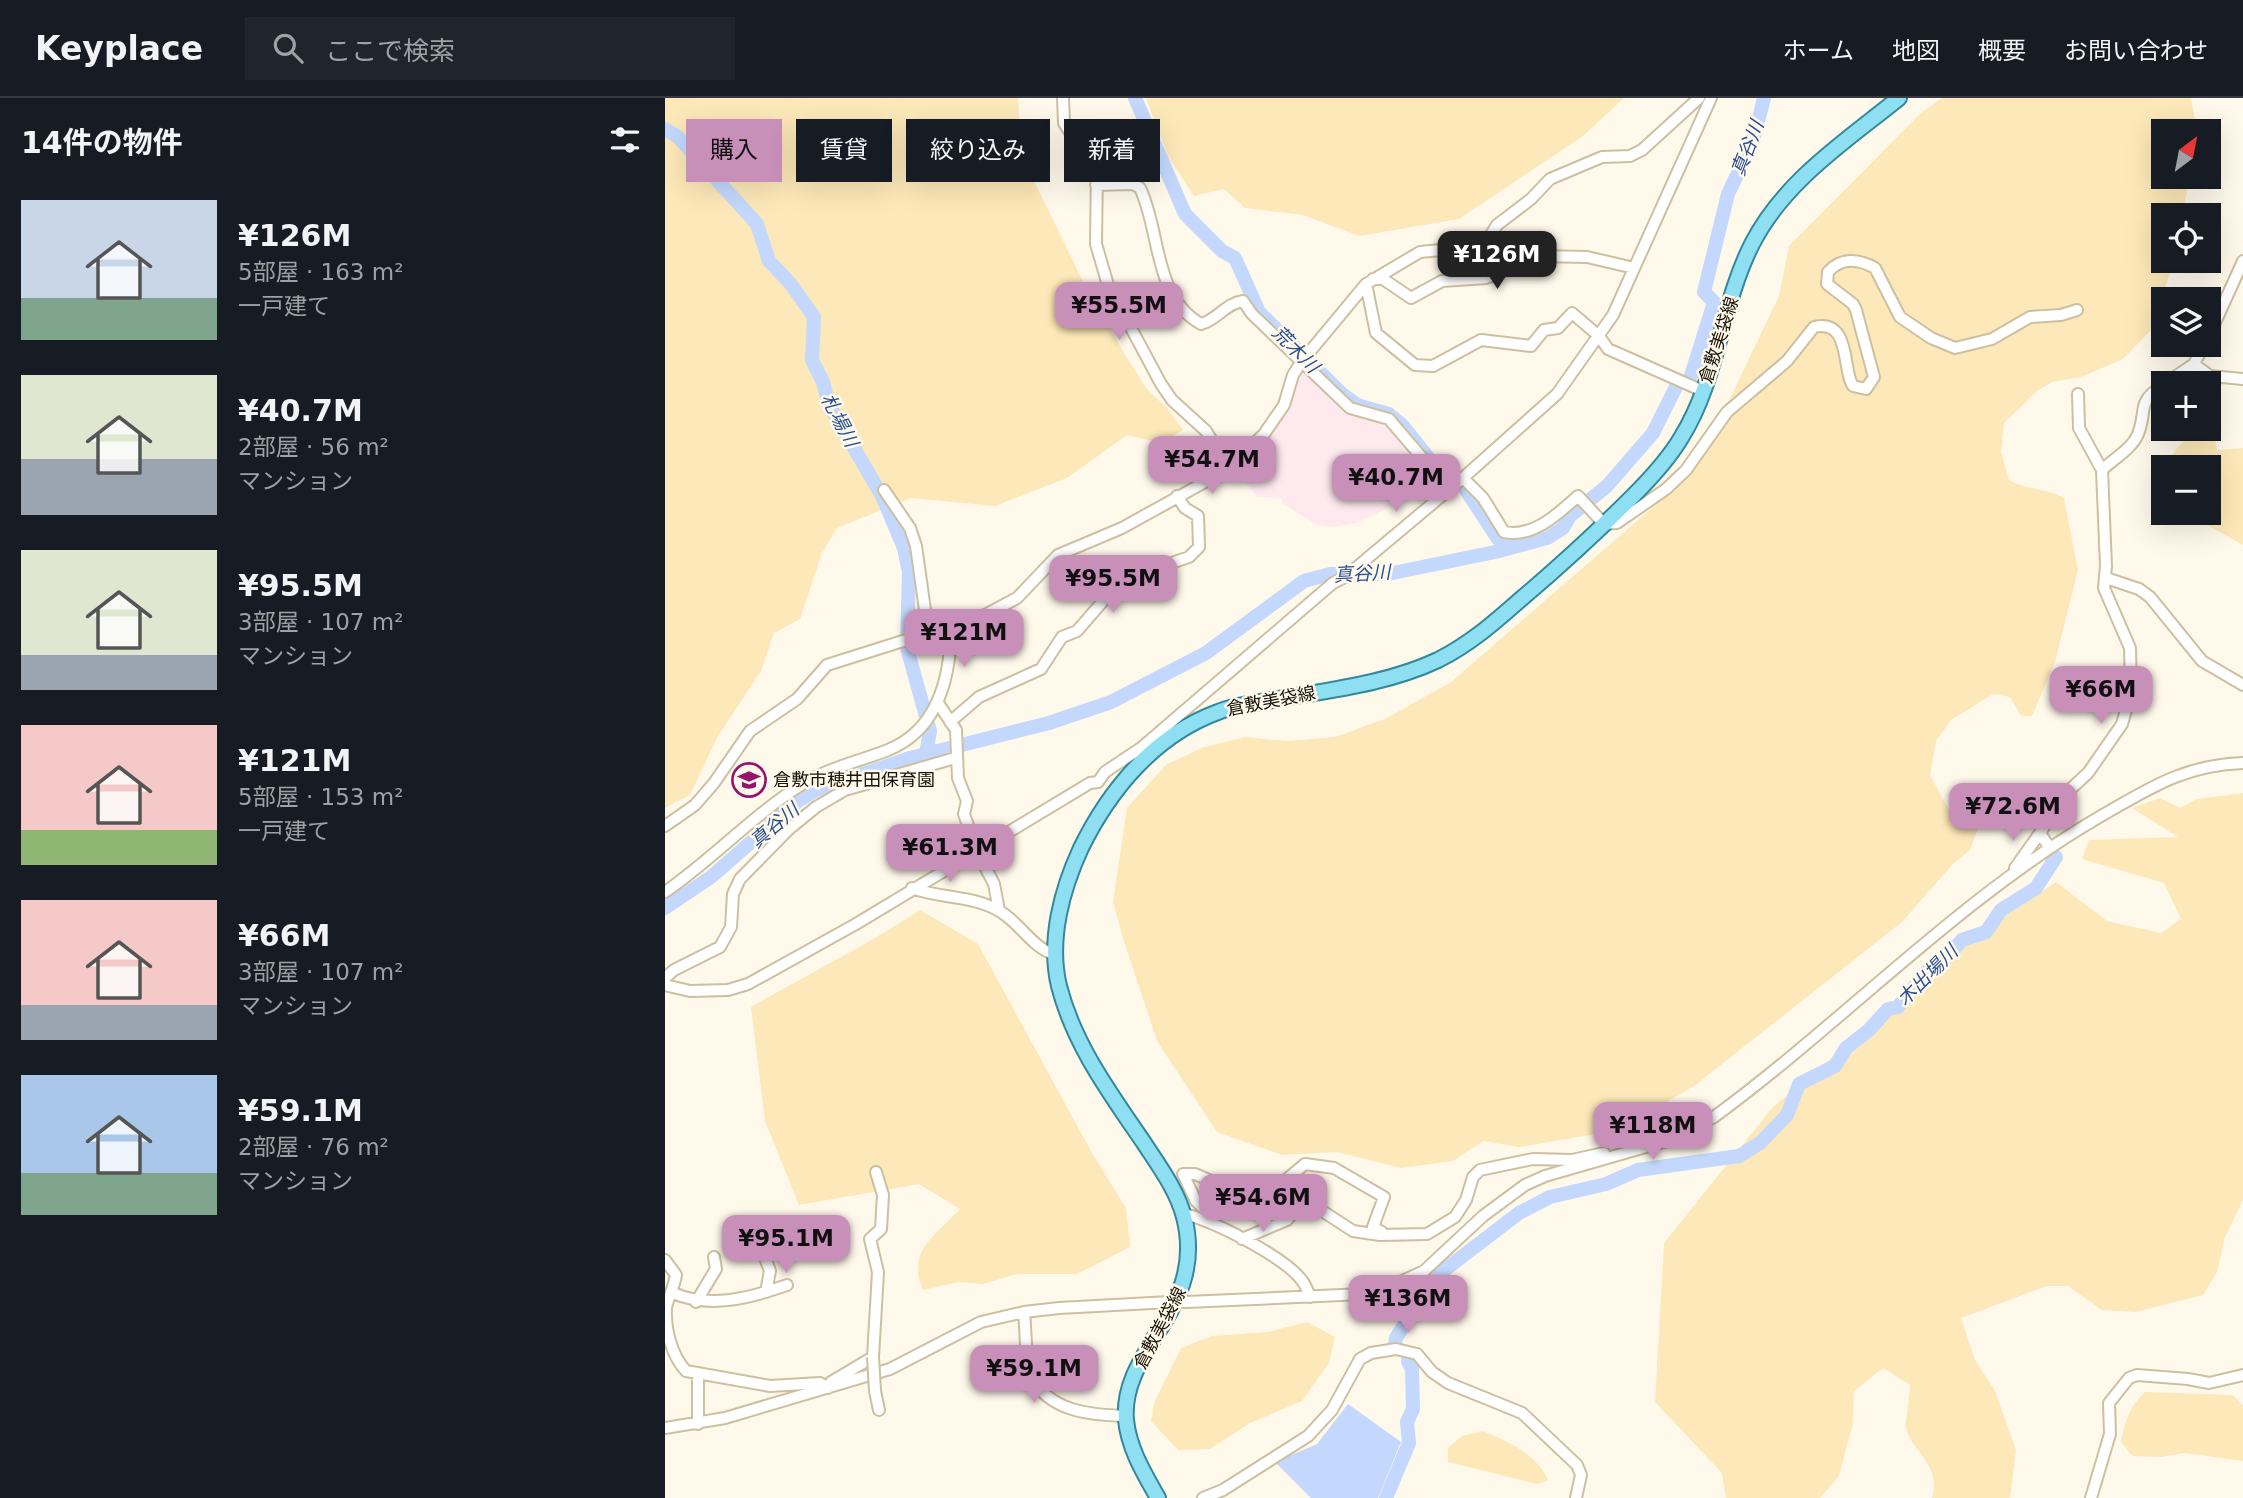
<!DOCTYPE html>
<html lang="ja">
<meta charset="utf-8">
<style>
body{margin:0;font-family:"DejaVu Sans","Noto Sans JP",sans-serif;background:#20242c;color:#f1f3f6;height:100vh;display:flex;flex-direction:column;font-size:26px;white-space:nowrap}
*{box-sizing:border-box;margin:0}
p{font-size:23px;color:#9ea1a6}
.icon{flex:none;width:38px;height:38px;fill:none;stroke:currentColor;stroke-width:2;stroke-linecap:round;stroke-linejoin:round}
.map{position:relative;flex:1;overflow:hidden}
.side{display:flex;flex-direction:column;background:#171b24;width:665px}
.side>*{flex:none}
.banner{position:absolute;left:21px;top:21px;width:665px;height:63px;display:flex;gap:14px}
.needle{width:46px;rotate:32deg}
.controls{position:absolute;left:1486px;top:21px;display:grid;gap:14px}
.controls a{display:grid;place-items:center;width:70px;height:70px;border-radius:0px;background:#171b24;box-shadow:0 7px 28px #0002;font-size:35px}
.price{position:absolute;translate:-50% -60px;padding:0 16px;border-radius:14px;background:#c88fb9;color:#111;font-size:23px;line-height:46px;filter:drop-shadow(0 2px 4px #0008)}
.price::after{content:'';position:absolute;left:50%;top:42px;width:21px;height:16px;margin-left:-10px;background:inherit;clip-path:polygon(0 0,100% 0,50% 100%)}
.price.current{background:#222;color:#fff}
ul{padding:0;list-style:none}
li{display:flex;align-items:center;gap:21px;height:175px;padding:0 21px}
li span{display:grid;place-items:center;flex:none;width:196px;height:140px;border-radius:0px;color:#555}
li>.icon{margin-inline-start:auto}
span .icon{width:84px;height:84px;fill:#fffc;stroke-width:1}
li b{font-size:30px}
h2{display:flex;justify-content:space-between;align-items:center;height:84px;padding:0 21px;font-size:30px}
.chip{padding:0 24px;border-radius:0px;background:#171b24;box-shadow:0 7px 28px #0002;font-size:24px;line-height:63px}
.chip.current{background:#c88fb9;color:#111}
header{display:flex;align-items:center;gap:42px;box-sizing:border-box;height:98px;padding:0 35px;background:#171b24;border-bottom:2px solid #363941}
header strong{font-size:33px}
nav{display:flex;gap:38px;margin-inline-start:auto;font-size:24px}
.search{width:490px;height:63px;background:#20242c;display:flex;align-items:center;gap:18px;box-sizing:border-box;padding:0 24px;border-radius:0px;color:#9ea1a6;font-size:26px}
main{display:flex;flex:1;min-height:0}
.map>svg:first-child{display:block}
.education{fill:#fee9ef}
.green{fill:#fce8b8}
.water{fill:#c3d8fc}
.lines{fill:none;stroke-linecap:round;stroke-linejoin:round}
.river{stroke:#c3d8fc;stroke-width:14}
.minor-casing{stroke:#cdc0a0;stroke-width:14}
.major-casing{stroke:#33899b;stroke-width:18}
.minor{stroke:#fff;stroke-width:10}
.major{stroke:#8edff2;stroke-width:14}
.minor-bridge-casing{stroke:#cdc0a0;stroke-width:14;stroke-linecap:butt}
.minor-bridge{stroke:#fff;stroke-width:10}
.labels{text-anchor:middle;stroke-width:5;stroke-linejoin:round;paint-order:stroke}
.street-label{font-size:18px;fill:#181307;stroke:#fff9ec}
.poi-label{font-size:18px;fill:#181307;stroke:#fff9ec;text-anchor:start}
.water-label{font-size:19px;font-style:italic;fill:#284e94;stroke:#fff9ec}
</style>
<header>
<strong>Keyplace</strong>
<div class="search"><svg class="icon" aria-label="search" viewBox="0 0 24 24"><circle cx="10" cy="10" r="6"/><path d="M15 15l6 6"/></svg>ここで検索</div>
<nav><a>ホーム</a><a>地図</a><a>概要</a><a>お問い合わせ</a></nav>
</header>
<main>
<section class="side">
<h2>14件の物件<svg class="icon" aria-label="filters" viewBox="0 0 24 24"><path d="M4 7h16M4 17h16"/><circle cx="9" cy="7" r="2"/><circle cx="15" cy="17" r="2"/></svg></h2>
<ul>
<li><span style="background:linear-gradient(#c9d6e8 70%,#7fa58c 0)"><svg class="icon" aria-label="home" viewBox="0 0 24 24"><path d="M3 11l9-7 9 7M6 9v11h12V9"/></svg></span><div><b>¥126M</b><p>5部屋 · 163 m²</p><p>一戸建て</p></div></li>
<li><span style="background:linear-gradient(#dfe7d0 60%,#9aa5b1 0)"><svg class="icon" aria-label="home" viewBox="0 0 24 24"><path d="M3 11l9-7 9 7M6 9v11h12V9"/></svg></span><div><b>¥40.7M</b><p>2部屋 · 56 m²</p><p>マンション</p></div></li>
<li><span style="background:linear-gradient(#dfe7d0 75%,#9aa5b1 0)"><svg class="icon" aria-label="home" viewBox="0 0 24 24"><path d="M3 11l9-7 9 7M6 9v11h12V9"/></svg></span><div><b>¥95.5M</b><p>3部屋 · 107 m²</p><p>マンション</p></div></li>
<li><span style="background:linear-gradient(#f6c9c9 75%,#8fb573 0)"><svg class="icon" aria-label="home" viewBox="0 0 24 24"><path d="M3 11l9-7 9 7M6 9v11h12V9"/></svg></span><div><b>¥121M</b><p>5部屋 · 153 m²</p><p>一戸建て</p></div></li>
<li><span style="background:linear-gradient(#f6c9c9 75%,#9aa5b1 0)"><svg class="icon" aria-label="home" viewBox="0 0 24 24"><path d="M3 11l9-7 9 7M6 9v11h12V9"/></svg></span><div><b>¥66M</b><p>3部屋 · 107 m²</p><p>マンション</p></div></li>
<li><span style="background:linear-gradient(#a9c7e8 70%,#7fa58c 0)"><svg class="icon" aria-label="home" viewBox="0 0 24 24"><path d="M3 11l9-7 9 7M6 9v11h12V9"/></svg></span><div><b>¥59.1M</b><p>2部屋 · 76 m²</p><p>マンション</p></div></li>
</ul>
</section>
<div class="map">
<svg width="1578" height="1400" viewBox="0 0 1578 1400">
<rect width="100%" height="100%" fill="#fff9ec"/>
<path class="education" d="M638,271l47,42 36,11 37,45 14,10 -15,12 8,10 -9,6 -9,-9 -55,27 -25,4 -15,-2 -35,-22v-5l-25,-1 -23,-29 29,-27z"/>
<path class="green" d="M0,0h353l3,56 73,150 52,84 22,21 15,21 -21,13 -35,-8 -60,43 -72,28 -84,-8 -74,30 -15,25 -22,66 -26,14 -13,38 -43,65 -28,59 -25,13z
M481,0h478l-41,38 -124,83 -100,17 -56,-21 -58,-7 -21,-19 -30,7 -26,-40z
M1277,0h249l6,33h-34v46h27l-8,38h-19v46h10l-19,66 -31,32 -42,18 -29,5 -15,9 -33,32 -3,29 8,28c18,10 37,8 55,18l14,72 -23,92 -23,54h-11l-11,-19 -17,-3 -42,26 -15,21 -6,34 20,37 16,-6 13,20 -9,24 -18,15 -50,57 -208,164 -75,44 -100,17 -36,-6 -30,20 -52,7 -64,-16 -55,3 -65,-23 -60,-91 -32,-96 -12,-43 14,-94 39,-43 38,-18 41,-10 41,4 49,-4 50,-18 66,-37 223,-193 30,-36 75,-157 10,-50 132,-133z
M1541,333l9,7 2,12 26,-2v97l-36,-20 -41,-4 -2,-8h45v-46h-42c8,-21 17,-29 39,-36z
M1578,695v407l-18,37 -8,35 -14,23 -67,17 -34,-2 -34,-24h-21l-86,32 14,42 20,31 21,59 -6,48h-78c10,-33 -21,-48 -26,-69 -1,-6 4,-34 4,-44l-27,-17 -29,23 -1,32 -14,53 -19,22h-94l-4,-25 -67,-71 9,-159 109,-136 212,-177 71,-48 51,39 54,12 20,-14 -17,-36 -82,-24 7,-19 89,-3 -46,-29 28,-10 20,10 17,-9z
M255,812l58,34 114,209 34,55 4,39 -53,27h-60l-34,10 -24,-2 -36,8c-17,-39 12,-54 37,-81l-41,-25 -120,21 -34,-84 -14,-114c57,-33 115,-61 169,-97z
M642,1224l28,15 -6,26 -27,38 -52,22 -40,26 -32,1 -27,-29 4,-20 26,-53 31,-12 56,-4z
M1480,1294l88,3 10,11v55l-59,-8 -23,4 -29,-1 -11,-14c4,-22 8,-34 24,-50z
M818,1333c25,11 53,22 65,49l-11,4 -89,-22v-14l14,-12z"/>
<path class="water" d="M683,1306l53,38 -23,56h-67l-36,-36 42,-18z"/>
<g class="lines">
<path class="river" d="M470,0l50,116 37,37 13,7 24,54 83,82 15,11 32,9 14,12 28,35 33,26 34,52 20,6
M0,31l13,8 79,87 12,37 21,22 24,34 -2,43 11,22 6,23 53,91 22,52 5,24 -2,76 23,83 -4,23
M0,810l46,-31 87,-76 18,-11 94,-32 139,-35 62,-21 95,-49 98,-72 26,-7h58l107,-22 52,-14 16,-10 7,-12 37,-30 46,-53 24,-48 13,-6 24,-77 -10,-10 24,-98 25,-53 11,-43
M730,1247l1,-7 14,-22 7,-25 102,-78 31,-16 56,-13 32,-14 101,-14 21,-13 27,-28 12,-31 36,-18 11,-18 23,-18 19,-21 10,-2 29,-36 18,-12 17,-19 24,-8 15,-22 35,-22 20,-31
M721,1400l23,-55 -2,-21 6,-13 -1,-40 -4,-8"/>
<g class="minor-casing">
<path id="minor" d="M398,0l1,25 7,11 20,19 6,13 -1,78 12,41 53,99 11,16 34,31 22,36
M431,87l37,-1 7,4c21,44 13,109 61,136 16,-4 25,-21 42,-23l9,13 98,94 39,11 41,48 24,19
M708,181h10l28,19 31,-17 44,-3 53,-22 48,1 47,11
M701,186l10,49 39,32 18,1 48,-26 50,6 13,-16 14,-2 14,-15 27,23 9,13 95,42
M1544,238l34,-75
M1529,266l16,12 33,3
M1501,285l28,-19 10,-19
M1437,372c11,-11 30,-21 36,-36 10,-25 -3,-30 25,-49
M798,380l20,20 21,34c29,6 54,-18 74,-36l26,28 13,-1 49,-34 20,-19 41,-58 60,-51 27,-34c38,-9 28,45 39,59l13,3 8,-12 -18,-67 -3,-6 -26,-20 1,-12c13,-15 31,-13 47,-4l25,49 31,21 24,10 37,-9 38,-22 31,-2 16,-5
M219,392l26,38 6,18 12,85
M1441,480l33,11 11,8 52,64 41,24
M273,605l18,27 2,48 9,23 -3,13 13,37 17,33 5,26
M285,624l29,-25 62,-28 21,-32 15,-6 40,-46 11,-7 61,-21 10,-10 -1,-31 -13,-8 -8,-12
M0,728l30,-21 19,-22 36,-52 47,-32 30,-34 158,-50 32,-17 41,-43 64,-27 92,-51 32,-25 18,-18 20,-29 9,-30 9,-14 64,-77 54,-32 21,-2 24,5 10,-3 12,-11 10,-16 34,-26 19,-20 52,-22 28,-1 12,-6 57,-52
M1384,749l-9,-14 23,-37 25,-23 34,-49 9,-31 -1,-45 -26,-60 2,-22 -4,-96 -23,-42 -1,-34
M1350,770l25,-35
M247,790c29,11 62,7 89,24 21,13 31,36 55,43
M0,794c48,-33 89,-78 139,-109 25,-15 56,-22 84,-33 52,-21 63,-76 63,-125
M0,880l9,-8 46,-23 11,-20 2,-33 7,-15 48,-49 28,-23 29,-17 110,-32
M0,887l25,6 38,-1 20,-6 108,-60 234,-141 8,-1 7,-10 36,-24 192,-165 12,-6 118,-99 94,-84 56,-79 98,-217
M616,1086l24,-20 29,4 50,29 -11,30 9,5
M518,1116c27,4 105,45 120,68 3,4 5,10 7,15
M547,1124l-4,-9 -12,-12 -13,-27h12l37,16 49,-6 72,47 27,4 47,-1 28,-17 11,-17 7,-23 7,-7 53,-11 39,1 32,-7
M577,1141l45,-19 18,-22
M99,1157l6,16 -4,21
M0,1162l11,15c-2,12 -7,21 -10,32 -1,22 5,48 20,64l84,15 50,-3 8,5 3,-6 42,-25 5,-85 -8,-33 11,-10 2,-34 -7,-23
M8,1195c37,16 77,5 114,-8
M31,1204l20,-33 -2,-12
M522,1204l176,-8 26,-7 35,-16 59,-55 42,-31 20,-9 125,-36 44,-23c132,-97 244,-218 387,-301 49,-28 83,-51 142,-53
M359,1214c2,15 1,52 7,64 18,36 60,39 95,40
M33,1277v49
M210,1293l4,19
M0,1330l60,-10 165,-49 91,-47 43,-10 35,-4 111,-6
M538,1400l20,-8 85,-54 24,-26 28,-51 11,-6 25,-4 21,5 15,18 16,11 74,30 55,52 4,10 -5,23
M1426,1400l19,-64 -1,-31 20,-25 8,-3 51,4 21,4 34,-8"/>
</g>
<g class="major-casing">
<path id="major" d="M493,1400c-14,-25 -29,-49 -32,-78 -6,-72 82,-111 58,-203 -7,-27 -25,-51 -40,-74 -34,-50 -70,-98 -85,-157 -11,-46 3,-97 22,-138 29,-59 74,-113 137,-136 17,-7 37,-9 55,-12 56,-10 114,-16 165,-40 32,-16 57,-38 83,-61 39,-33 76,-67 112,-103 18,-18 35,-36 48,-58 37,-59 40,-133 71,-194 32,-63 94,-103 147,-146"/>
</g>
<use href="#minor" class="minor"/>
<use href="#major" class="major"/>
<g class="minor-bridge-casing">
<path id="minor-bridge" d="M505,1204h17
M208,1259l2,34"/>
</g>
<use href="#minor-bridge" class="minor-bridge"/>
</g>
<defs>
<g id="school-ring" transform="scale(1.75)"><circle r="9.5" fill="#fff9ec" stroke="#95156e" stroke-width="1.5"/><path d="M0-5L7-2L0 1L-7-2ZM-4 1L0 2.5L4 1V4Q0 6-4 4Z" fill="#95156e"/></g>
</defs>
<g fill-rule="evenodd">
<use href="#school-ring" x="84" y="682"/>
</g>
<g class="labels">
<g class="street-label">
<text transform="translate(1054 242) rotate(-72)" y="6">倉敷美袋線</text>
<text transform="translate(606 603) rotate(-11)" y="6">倉敷美袋線</text>
<text transform="translate(495 1230) rotate(-62)" y="6">倉敷美袋線</text>
</g>
<g class="poi-label">
<text x="108" y="688">倉敷市穂井田保育園</text>
</g>
<g class="water-label">
<text transform="translate(1082 50) rotate(-69)" y="7">真谷川</text>
<text transform="translate(631 251) rotate(45)" y="7">荒木川</text>
<text transform="translate(175 322) rotate(62)" y="7">札場川</text>
<text transform="translate(697 475) rotate(-3)" y="7">真谷川</text>
<text transform="translate(109 727) rotate(-40)" y="7">真谷川</text>
<text transform="translate(1262 877) rotate(-45)" y="7">木出場川</text>
</g>
</g>
</svg>
<div class="controls">
<a><svg class="needle" viewBox="-14 -14 28 28"><path d="M0-13l5 13h-10z" fill="#e53935"/><path d="M0 13l5-13h-10z" fill="#9ea1a6"/></svg></a>
<a><svg class="icon" aria-label="locate" viewBox="0 0 24 24"><circle cx="12" cy="12" r="6"/><path d="M12 2v4M12 18v4M2 12h4M18 12h4"/></svg></a>
<a><svg class="icon" aria-label="layers" viewBox="0 0 24 24"><path d="M12 4l9 5-9 5-9-5zM3 14l9 5 9-5"/></svg></a>
<a>+</a>
<a>−</a>
</div>
<b class="price current" style="left:832px;top:193px">¥126M</b>
<b class="price" style="left:454px;top:244px">¥55.5M</b>
<b class="price" style="left:547px;top:398px">¥54.7M</b>
<b class="price" style="left:731px;top:416px">¥40.7M</b>
<b class="price" style="left:448px;top:517px">¥95.5M</b>
<b class="price" style="left:299px;top:571px">¥121M</b>
<b class="price" style="left:1436px;top:628px">¥66M</b>
<b class="price" style="left:1348px;top:745px">¥72.6M</b>
<b class="price" style="left:285px;top:786px">¥61.3M</b>
<b class="price" style="left:988px;top:1064px">¥118M</b>
<b class="price" style="left:598px;top:1136px">¥54.6M</b>
<b class="price" style="left:121px;top:1177px">¥95.1M</b>
<b class="price" style="left:743px;top:1237px">¥136M</b>
<b class="price" style="left:369px;top:1307px">¥59.1M</b>
<div class="banner">
<a class="chip current">購入</a>
<a class="chip">賃貸</a>
<a class="chip">絞り込み</a>
<a class="chip">新着</a>
</div>
</div>
</main>
